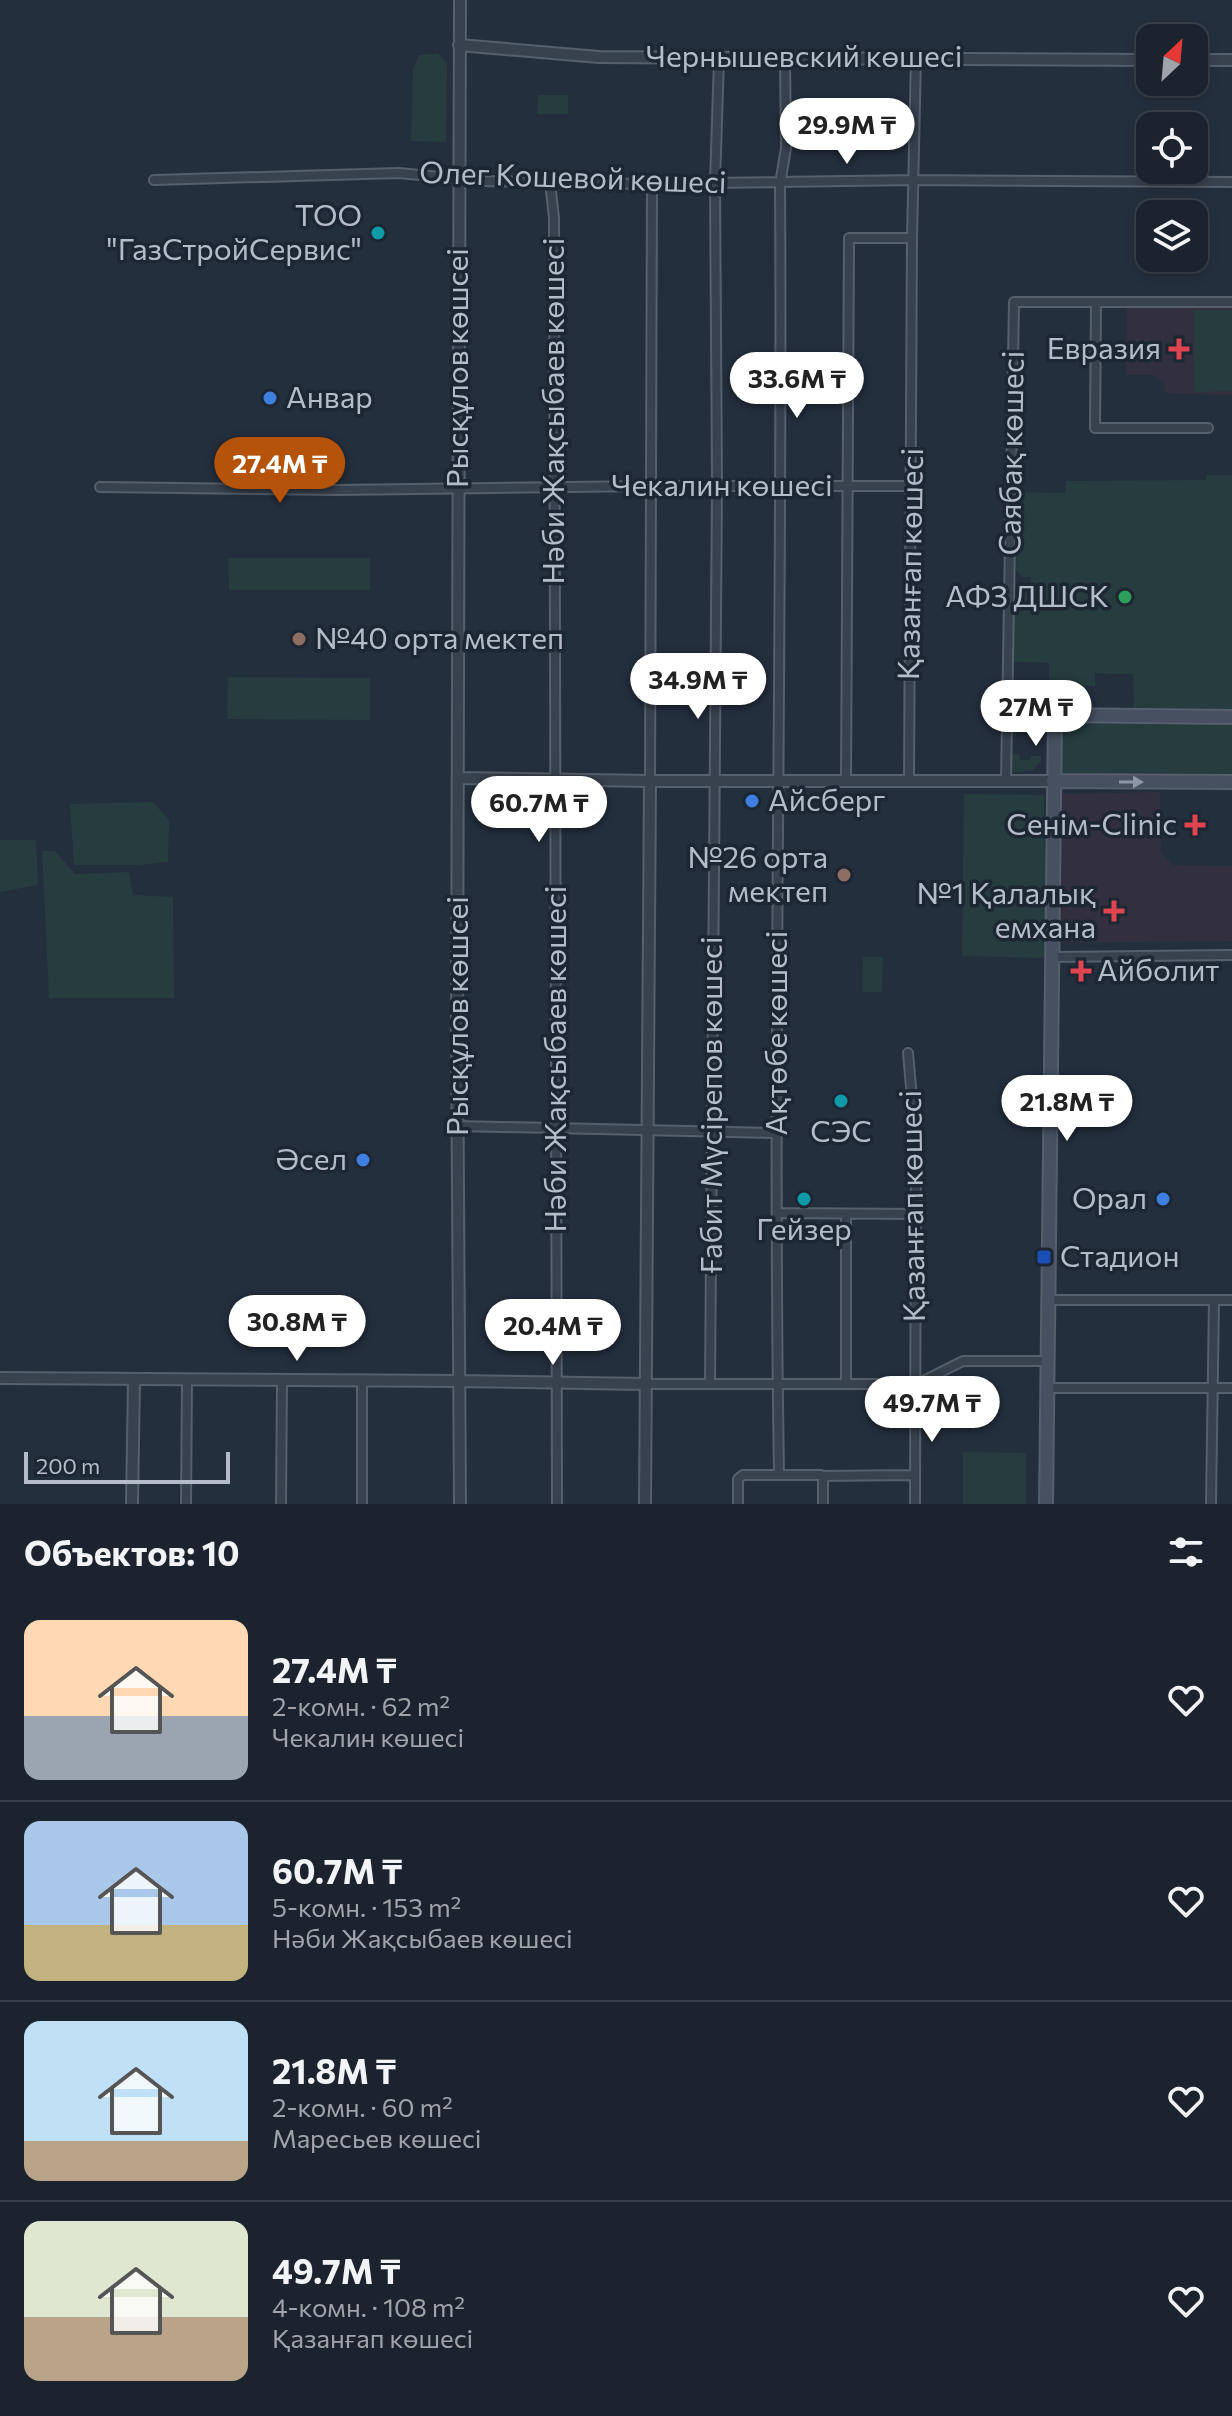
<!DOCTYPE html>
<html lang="ru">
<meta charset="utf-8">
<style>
body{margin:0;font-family:Commissioner,sans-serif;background:#242b36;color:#f1f3f6;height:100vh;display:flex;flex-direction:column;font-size:30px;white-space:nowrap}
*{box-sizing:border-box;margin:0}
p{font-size:26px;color:#a0a4aa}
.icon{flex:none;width:44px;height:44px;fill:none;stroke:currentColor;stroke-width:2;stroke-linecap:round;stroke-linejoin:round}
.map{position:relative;height:1504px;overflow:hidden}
.details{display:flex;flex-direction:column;background:#1b232e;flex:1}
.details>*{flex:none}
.needle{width:52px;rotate:26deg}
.fabs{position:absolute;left:1136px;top:24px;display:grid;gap:16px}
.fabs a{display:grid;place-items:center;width:72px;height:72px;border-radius:16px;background:#1b232e;box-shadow:0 4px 12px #0003,0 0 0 2px #39404a;font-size:40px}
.scale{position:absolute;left:24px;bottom:20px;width:206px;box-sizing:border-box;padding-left:8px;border:4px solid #b4bcc9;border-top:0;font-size:22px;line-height:28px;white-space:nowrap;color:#b4bcc9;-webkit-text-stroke:6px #1d2633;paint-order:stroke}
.price{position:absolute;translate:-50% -68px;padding:0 18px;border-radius:28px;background:#fff;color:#222;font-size:26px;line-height:52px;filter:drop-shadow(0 2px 4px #0008)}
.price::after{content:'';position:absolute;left:50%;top:48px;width:24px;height:18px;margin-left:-12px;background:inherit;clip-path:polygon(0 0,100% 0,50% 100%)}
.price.on{background:#b45309;color:#fff}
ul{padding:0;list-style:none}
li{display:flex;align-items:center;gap:24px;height:200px;padding:0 24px}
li+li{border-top:2px solid #39404a}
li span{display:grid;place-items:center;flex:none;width:224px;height:160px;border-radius:16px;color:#555}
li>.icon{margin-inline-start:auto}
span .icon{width:96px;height:96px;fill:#fffc;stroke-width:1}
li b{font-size:34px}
h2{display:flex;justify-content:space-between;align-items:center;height:96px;padding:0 24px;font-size:34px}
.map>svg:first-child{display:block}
.medical{fill:#32303f}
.green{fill:#263c3f}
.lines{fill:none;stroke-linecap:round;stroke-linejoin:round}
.minor-casing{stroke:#565f6c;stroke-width:12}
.tertiary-casing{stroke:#565f6c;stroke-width:14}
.secondary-casing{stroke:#565f6c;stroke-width:16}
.minor{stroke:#38414e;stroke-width:8}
.tertiary{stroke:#38414e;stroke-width:10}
.secondary{stroke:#465061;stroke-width:12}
.oneway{fill:#8e96a5}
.culture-dot{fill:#0f9aa8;stroke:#1d2633;stroke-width:3}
.health-dot{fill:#e0444e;stroke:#1d2633;stroke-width:3}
.shop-dot{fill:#3f7fe0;stroke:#1d2633;stroke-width:3}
.leisure-dot{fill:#2e9e5b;stroke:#1d2633;stroke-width:3}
.education-dot{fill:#8d6e63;stroke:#1d2633;stroke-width:3}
.transit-dot{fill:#1a4fb4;stroke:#1d2633;stroke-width:3}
.labels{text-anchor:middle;stroke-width:7;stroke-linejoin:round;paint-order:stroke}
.street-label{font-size:30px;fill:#b4bcc9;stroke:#1d2633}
.poi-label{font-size:30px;fill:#b4bcc9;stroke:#1d2633;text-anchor:end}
</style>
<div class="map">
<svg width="1232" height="1504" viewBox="0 0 1232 1504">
<rect width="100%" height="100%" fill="#242f3e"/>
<path class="medical" d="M1232,307v88l-67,-2v-9l-11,-9h-28l1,-67z
M1160,792l1,61 11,12 60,1v75l-171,2 1,-149z"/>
<path class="green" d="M438,54l9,9 -1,79 -35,-1 2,-71 6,-15z
M538,95h30v19h-31z
M1194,310h38v81l-38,1z
M1206,475h26v237h-81l-5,-4h-12l-1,-34 -38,-1v13h-46v-23l-36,-1 2,-61 7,-8h9v-16h-9l-6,-7 2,-78 47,1 1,-12 140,-1z
M228,558h142v32h-141z
M228,677l142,1v42l-143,-1z
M1011,722l32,1 -1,14h-6v-4l-20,-1v4h-6z
M1062,723l170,1v50l-170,-1z
M1010,754h9l1,6h10l1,-4h10v5l-8,9 -23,3z
M964,794l80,1 2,163 -84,-2z
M153,802l16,18 -1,42 -28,3h-66l-4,-61z
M0,840h36l2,45 -38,7z
M42,851h13l20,23 54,-2 4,23 40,2 1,101h-125z
M863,957h20l-1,35h-20z
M963,1452l63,1v51h-63z"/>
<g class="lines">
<g class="minor-casing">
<path id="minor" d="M154,180l245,-7 82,8 165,3 268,-4 318,2
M550,182l4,36 3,1286
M1096,302l-1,126h113
M100,487l238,3 312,-4h262
M650,781l2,-597
M846,781l3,-543h63
M909,781l3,-543 4,-180
M1006,781l8,-479h218
M1051,957l181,-2
M908,1053l8,90 -1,361
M458,1126l319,7
M778,1213l137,1
M846,1215v169
M1048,1300h184
M645,1384h272l46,-23h85
M710,1384l7,-899 -2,-302 4,-125
M1047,1388h185
M779,1475c-7,-430 4,-861 1,-1291l6,-36 -1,-89
M822,1476l93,-1
M186,1504l1,-124
M281,1504l1,-124
M362,1504v-123
M738,1504v-25l5,-4h78l2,2v27
M1211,1504l3,-204"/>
</g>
<g class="tertiary-casing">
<path id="tertiary" d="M460,0l-3,1031 3,473
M459,45l140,12 551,3
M1194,60h38
M458,778l192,3h403
M0,1378l460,3 185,3
M132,1504l2,-124
M645,1504l5,-723"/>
</g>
<g class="secondary-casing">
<path id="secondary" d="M1053,781l179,1
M1046,1504l9,-789 177,2"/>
</g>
<use href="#minor" class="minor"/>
<use href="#tertiary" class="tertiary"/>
<use href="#secondary" class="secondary"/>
</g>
<defs><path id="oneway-solid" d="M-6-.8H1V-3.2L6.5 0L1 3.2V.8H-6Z" transform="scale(2)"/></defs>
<use class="oneway" href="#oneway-solid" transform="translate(1131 782)"/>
<g class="culture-dot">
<circle cx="378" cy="233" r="8"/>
<circle cx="841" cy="1101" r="8"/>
<circle cx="804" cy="1199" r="8"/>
</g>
<g class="health-dot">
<path d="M1175 337h8v8h8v8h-8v8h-8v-8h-8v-8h8z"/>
<path d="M1191 813h8v8h8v8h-8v8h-8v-8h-8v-8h8z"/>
<path d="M1110 899h8v8h8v8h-8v8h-8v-8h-8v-8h8z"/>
<path d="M1077 959h8v8h8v8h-8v8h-8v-8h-8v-8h8z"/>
</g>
<g class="shop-dot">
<circle cx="270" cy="398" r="8"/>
<circle cx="752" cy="801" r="8"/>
<circle cx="363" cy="1160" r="8"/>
<circle cx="1163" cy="1199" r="8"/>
</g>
<circle class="leisure-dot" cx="1125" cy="597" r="8"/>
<g class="education-dot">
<circle cx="299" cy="639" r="8"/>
<circle cx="844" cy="875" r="8"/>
</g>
<rect class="transit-dot" x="1036" y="1249" width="16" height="16" rx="4"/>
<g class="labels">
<g class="street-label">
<text x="804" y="67">Чернышевский көшесі</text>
<text transform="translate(573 178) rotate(2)" y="10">Олег Кошевой көшесі</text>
<text transform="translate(458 368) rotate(-90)" y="10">Рысқұлов көшсеі</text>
<text transform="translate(554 411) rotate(-90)" y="10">Нәби Жақсыбаев көшесі</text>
<text transform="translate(1012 453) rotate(-89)" y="10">Саябақ көшесі</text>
<text x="722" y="496">Чекалин көшесі</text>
<text transform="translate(911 564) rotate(-89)" y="10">Қазанғап көшесі</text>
<text transform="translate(458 1016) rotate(-90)" y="10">Рысқұлов көшсеі</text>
<text transform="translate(777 1033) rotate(-90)" y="10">Ақтөбе көшесі</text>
<text transform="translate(556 1059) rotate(-90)" y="10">Нәби Жақсыбаев көшесі</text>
<text transform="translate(712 1105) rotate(-90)" y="10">Ғабит Мүсірепов көшесі</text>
<text transform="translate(913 1206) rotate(-91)" y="10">Қазанғап көшесі</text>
</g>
<g class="poi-label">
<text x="362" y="226">ТОО<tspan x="362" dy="34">"ГазСтройСервис"</tspan></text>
<text x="1161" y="359">Евразия</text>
<text x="286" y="408" text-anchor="start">Анвар</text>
<text x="1109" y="607">АФЗ ДШСК</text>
<text x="315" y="649" text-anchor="start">№40 орта мектеп</text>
<text x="768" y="811" text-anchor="start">Айсберг</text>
<text x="1177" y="835">Сенім-Clinic</text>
<text x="828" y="868">№26 орта<tspan x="828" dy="34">мектеп</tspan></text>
<text x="1096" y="904">№1 Қалалық<tspan x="1096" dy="34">емхана</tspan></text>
<text x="1097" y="981" text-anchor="start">Айболит</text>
<text x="841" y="1142" text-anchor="middle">СЭС</text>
<text x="347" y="1170">Əсел</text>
<text x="1147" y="1209">Орал</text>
<text x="804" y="1240" text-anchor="middle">Гейзер</text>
<text x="1060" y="1267" text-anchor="start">Стадион</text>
</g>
</g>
</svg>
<div class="fabs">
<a><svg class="needle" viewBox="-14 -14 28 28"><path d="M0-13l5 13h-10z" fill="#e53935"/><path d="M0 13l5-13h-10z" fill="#a0a4aa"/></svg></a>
<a><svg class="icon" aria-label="locate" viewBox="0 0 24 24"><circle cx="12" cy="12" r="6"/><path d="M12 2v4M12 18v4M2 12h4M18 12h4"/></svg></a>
<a><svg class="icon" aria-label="layers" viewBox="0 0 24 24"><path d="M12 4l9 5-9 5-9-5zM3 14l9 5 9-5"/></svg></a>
</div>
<div class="scale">200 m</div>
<b class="price" style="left:847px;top:166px">29.9M ₸</b>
<b class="price" style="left:797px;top:420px">33.6M ₸</b>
<b class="price on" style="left:280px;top:505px">27.4M ₸</b>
<b class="price" style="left:698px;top:721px">34.9M ₸</b>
<b class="price" style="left:1036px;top:748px">27M ₸</b>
<b class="price" style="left:539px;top:844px">60.7M ₸</b>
<b class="price" style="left:1067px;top:1143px">21.8M ₸</b>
<b class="price" style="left:297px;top:1363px">30.8M ₸</b>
<b class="price" style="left:553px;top:1367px">20.4M ₸</b>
<b class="price" style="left:932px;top:1444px">49.7M ₸</b>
</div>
<section class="details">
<h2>Объектов: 10<svg class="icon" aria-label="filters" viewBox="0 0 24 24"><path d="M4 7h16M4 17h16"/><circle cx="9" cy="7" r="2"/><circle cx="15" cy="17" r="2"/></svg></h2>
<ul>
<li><span style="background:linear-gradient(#ffd9b3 60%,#9aa5b1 0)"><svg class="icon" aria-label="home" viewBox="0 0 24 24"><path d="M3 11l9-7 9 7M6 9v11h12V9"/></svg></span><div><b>27.4M ₸</b><p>2-комн. · 62 m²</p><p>Чекалин көшесі</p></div><svg class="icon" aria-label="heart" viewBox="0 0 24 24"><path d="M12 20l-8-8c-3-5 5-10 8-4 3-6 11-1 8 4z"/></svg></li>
<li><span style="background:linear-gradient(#a9c7e8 65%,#c2b280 0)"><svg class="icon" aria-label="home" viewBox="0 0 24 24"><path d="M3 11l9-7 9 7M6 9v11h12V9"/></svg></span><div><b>60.7M ₸</b><p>5-комн. · 153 m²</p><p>Нәби Жақсыбаев көшесі</p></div><svg class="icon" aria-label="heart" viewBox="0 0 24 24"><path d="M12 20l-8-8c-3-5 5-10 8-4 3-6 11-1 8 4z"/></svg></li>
<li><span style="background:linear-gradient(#bfe0f5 75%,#b9a48a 0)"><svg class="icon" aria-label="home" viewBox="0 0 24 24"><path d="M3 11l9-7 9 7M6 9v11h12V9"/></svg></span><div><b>21.8M ₸</b><p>2-комн. · 60 m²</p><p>Маресьев көшесі</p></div><svg class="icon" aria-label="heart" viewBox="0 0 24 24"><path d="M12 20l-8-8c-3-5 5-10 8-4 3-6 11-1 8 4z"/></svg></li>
<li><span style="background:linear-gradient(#dfe7d0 60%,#b9a48a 0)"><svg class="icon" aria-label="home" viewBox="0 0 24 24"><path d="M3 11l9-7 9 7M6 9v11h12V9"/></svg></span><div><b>49.7M ₸</b><p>4-комн. · 108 m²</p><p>Қазанғап көшесі</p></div><svg class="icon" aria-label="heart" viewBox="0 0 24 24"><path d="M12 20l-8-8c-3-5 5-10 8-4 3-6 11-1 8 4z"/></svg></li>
</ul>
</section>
